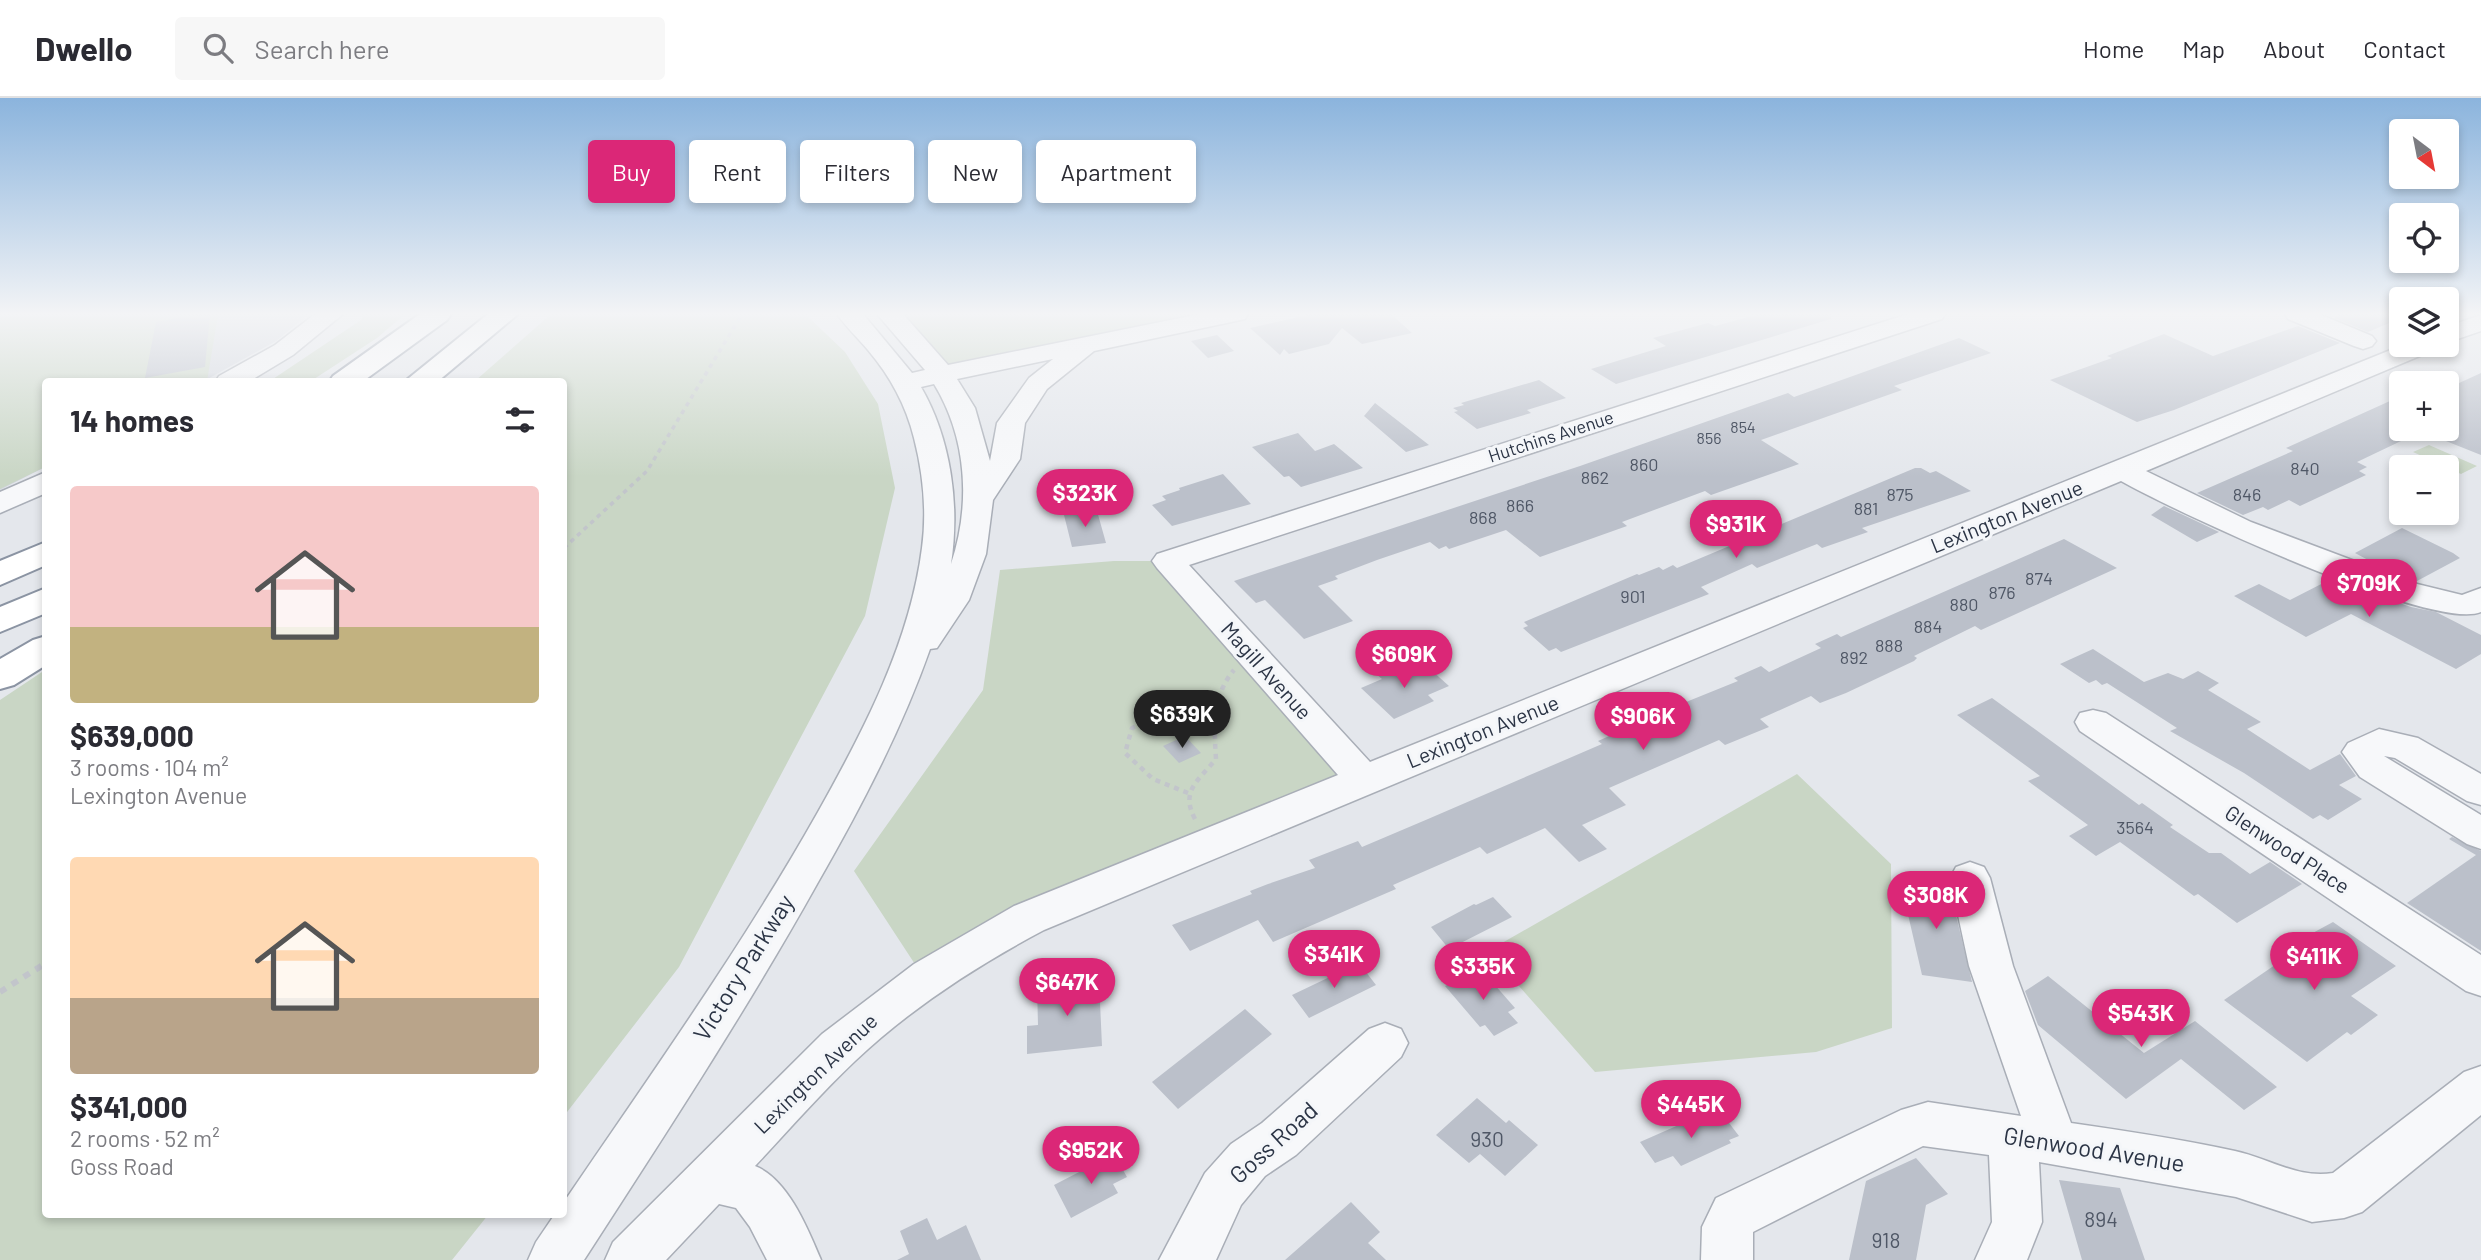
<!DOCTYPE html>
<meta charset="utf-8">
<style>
body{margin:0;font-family:Barlow,sans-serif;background:#f7f7f7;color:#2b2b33;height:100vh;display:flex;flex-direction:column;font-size:26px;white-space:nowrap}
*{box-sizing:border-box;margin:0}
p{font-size:23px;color:#7c7c81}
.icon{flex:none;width:38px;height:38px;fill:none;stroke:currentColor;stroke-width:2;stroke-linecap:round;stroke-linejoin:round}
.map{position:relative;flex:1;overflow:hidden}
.details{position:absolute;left:42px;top:280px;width:525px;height:840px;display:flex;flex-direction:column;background:#fff;border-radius:7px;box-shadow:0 4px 10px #0003}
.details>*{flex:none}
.guide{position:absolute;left:588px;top:42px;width:665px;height:63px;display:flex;gap:14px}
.needle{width:46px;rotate:148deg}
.controls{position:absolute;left:2389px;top:21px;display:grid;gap:14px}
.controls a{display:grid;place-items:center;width:70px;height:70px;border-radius:7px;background:#fff;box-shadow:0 4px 10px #0003;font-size:35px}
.price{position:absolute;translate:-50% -60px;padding:0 16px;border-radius:24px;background:#db2777;color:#fff;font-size:23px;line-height:46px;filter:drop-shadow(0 2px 4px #0008)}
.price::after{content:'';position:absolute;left:50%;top:42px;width:21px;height:16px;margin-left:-10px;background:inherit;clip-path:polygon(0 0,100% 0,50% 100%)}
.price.active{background:#222;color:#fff}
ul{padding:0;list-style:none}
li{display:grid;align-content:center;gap:14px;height:371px;padding:0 28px}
li span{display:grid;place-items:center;height:217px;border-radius:7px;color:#555}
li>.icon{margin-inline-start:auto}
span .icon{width:126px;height:126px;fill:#fffc;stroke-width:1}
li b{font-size:30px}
h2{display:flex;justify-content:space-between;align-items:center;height:84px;padding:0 28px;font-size:30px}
.tag{padding:0 24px;border-radius:7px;background:#fff;box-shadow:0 4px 10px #0003;font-size:24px;line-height:63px}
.tag.active{background:#db2777;color:#fff}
header{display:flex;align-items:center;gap:42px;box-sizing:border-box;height:98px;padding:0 35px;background:#fff;border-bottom:2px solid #e1e1e2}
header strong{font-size:33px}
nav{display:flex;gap:38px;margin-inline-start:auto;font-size:24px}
.search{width:490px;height:63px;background:#f7f7f7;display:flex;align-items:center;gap:18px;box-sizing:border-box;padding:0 24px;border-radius:7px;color:#7c7c81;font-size:26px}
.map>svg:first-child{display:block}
.built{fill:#d2d6de}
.green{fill:#c9d6c5}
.building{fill:#bbc0ca}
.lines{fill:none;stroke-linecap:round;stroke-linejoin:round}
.minor-casing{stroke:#a9aeb7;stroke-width:3}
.highway-casing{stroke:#8b94a3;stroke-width:4}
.path-far2{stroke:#c2c5cb;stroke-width:3.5;stroke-dasharray:4.5 4.5;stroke-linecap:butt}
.path-far1{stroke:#c2c5cb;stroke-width:4.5;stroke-dasharray:5 5;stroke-linecap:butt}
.path{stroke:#c2c5cb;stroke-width:6;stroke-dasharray:7 7;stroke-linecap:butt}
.minor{fill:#f7f8fa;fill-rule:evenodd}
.highway{fill:#fff;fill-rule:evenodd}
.labels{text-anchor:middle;stroke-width:6;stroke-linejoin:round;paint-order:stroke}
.far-number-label{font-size:16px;fill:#4f5766}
.far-street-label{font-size:18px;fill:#2b3445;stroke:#f4f6f9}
.number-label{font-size:18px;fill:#4f5766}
.street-label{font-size:21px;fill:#2b3445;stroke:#f4f6f9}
.near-number-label{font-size:21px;fill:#4f5766}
.near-street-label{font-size:24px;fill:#2b3445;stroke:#f4f6f9}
</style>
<header>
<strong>Dwello</strong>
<div class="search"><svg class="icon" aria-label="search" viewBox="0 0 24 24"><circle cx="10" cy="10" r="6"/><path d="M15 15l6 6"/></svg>Search here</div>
<nav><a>Home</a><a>Map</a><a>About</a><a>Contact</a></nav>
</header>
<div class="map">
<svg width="2481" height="1162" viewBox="0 0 2481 1162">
<rect width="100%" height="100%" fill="#e4e7ec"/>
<path class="built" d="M0,216h309l-33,27 -72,40 -158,1 -1,85 -45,23z"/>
<path class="green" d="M0,216h218v1l-11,66 -161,1 -1,85 -45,22z
M364,216h41l-28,24 -66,43h-41l91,-61z
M551,216h254l40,38 33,52 17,84 -30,128 -186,351 -115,149v-734l-89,-1z
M889,216h347l-295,60z
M2429,347l48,21 -16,8 -48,-22z
M1114,463h54l196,219 -440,198 -70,-107 129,-181 17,-120z
M45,572l1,544 442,1 -36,45h-452v-560z
M1797,676l94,90 1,164 -76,24 -221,20 -107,-121z"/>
<path class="building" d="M199,216h11l-5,53 -60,11 11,-56z
M1312,216h79l21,19 -50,11 -20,-16 -13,16 -40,10 -5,-5 -4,6 -30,-27z
M1760,216h70l1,5 -215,65 -25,-15 75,-23 -13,-8 55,-15 7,3z
M2342,216h59v4l-33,14 -34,-14z
M2298,228l42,17 -166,67 -37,12 -87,-42 62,-22 -5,-2 57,-22 49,22z
M1217,237l17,16 -26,7 -17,-17z
M1959,240l32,15 -97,33 8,4 -141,50 38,24 -88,31 -6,-4 -83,31 5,4 -87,31 -34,-27 -57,19 -3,-3 -7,3 -9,-7 -53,18 -42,16 3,3 -20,7 35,35 -49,18 -39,-39 -9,3 -22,-22 346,-115 208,-73 6,4z
M2481,275v82l-35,-14v-52z
M1539,282l27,18 -39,12 4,3 -54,16 -23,-17 4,-1 -5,-3 11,-3 -3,-2z
M2401,298v45l-44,21 10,5 -8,4 7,4 -66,31 -11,-6 -21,10 -5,-3 -20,8 -46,-22 96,-42 -7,-3z
M1375,305l54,42 -23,7 -42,-36z
M1298,335l17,18 19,-7 29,24 -62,19 -12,-11 -5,1 -32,-30z
M1915,370h6l9,5 6,-2 35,20 -109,37 6,4 -46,16 -5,-4 -60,24 -5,-4 -51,23 8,7 -148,58 -5,-4 -7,3 -26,-23 5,-2 -4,-4 113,-48 2,1 20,-8 4,3 10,-5 4,3z
M1223,376l28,30 -79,22 -20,-21 14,-5 -4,-4 18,-6 -1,-2z
M2164,408l28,13 27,13 -22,10 -46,-27z
M1097,413l9,32 -34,4 -8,-32z
M2402,430l51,25 7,5 -43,23 -53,-19 4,-2 -13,-7z
M2064,441l53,29 -136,62 -6,-4 -61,30 3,2 -3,3 -68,32 -26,10 -9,-7 -51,23 9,8 -44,18 -6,-5 -110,48 17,17 -44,20 25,24 -28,13 -34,-34 -58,26 -7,-7 -87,38 3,4 -123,53 -15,-22 -68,31 -18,-26 80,-31 -2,-3 18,-7 47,-16 -6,-8 49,-19 4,6 66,-28 174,-75 -4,-3 47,-21 -1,-1 94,-38 -4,-3 27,-12 8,6 52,-24 -6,-4 22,-10 4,3z
M2331,481l80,28 25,5 45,23v19l-25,15 -105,-55 -45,23 -72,-41 25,-12 31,16z
M2093,551l51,33 24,-9 15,6 15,-8 21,12 -11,7 53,32 -14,7 63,41 30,-16 16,22 -17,9 23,14 -34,21 -8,-5 -7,4 -69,-46 -74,-42 7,-3 -70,-45 -5,2 -6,-5 -7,3 -29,-19z
M1399,566l13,12 18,-7 19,17 -21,9 6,6 -40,18 -33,-31 21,-9 -7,-6z
M1992,600l147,107 3,-2 31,22 -3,2 39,26h12l29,21 20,-12 32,22 -65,39 -39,-29 -4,2 -74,-54 -24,14 -27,-20 19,-11 -60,-44 12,-5 -83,-61z
M1185,638l16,17 -22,10 -16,-17z
M2452,739l29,14v100l-74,-48 69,-48 -27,-16z
M1900,782l49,6 23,96 -50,-7z
M1493,799l19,20 -63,32 -18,-22 43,-23 2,1z
M2333,824l63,44 -45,30 27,19 -27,20 -4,-3 -40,30 -83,-62 90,-62 -5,-3z
M1359,865l17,22 -67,33 -17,-23z
M1480,870l35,40 -7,4 10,11 -24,13 -9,-11 -5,2 -35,-41z
M2048,878l96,77 51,-32 82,66 -33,23 -63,-51 -55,40 -88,-74 -13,-34z
M1099,882l3,66 -75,8v-28l11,-1 -1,-40z
M1245,911l27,25 -94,75 -26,-27z
M1477,1000l29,25 3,-3 29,25 -33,31 -25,-22 -11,9 -33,-28z
M1706,1015l6,7 11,-5 16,21 -10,4 2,3 -50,23 -8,-10 -18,7 -15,-21z
M1114,1056l13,23 -14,7 5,9 -47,25 -17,-33z
M1916,1060l32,36 -22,11 -10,55h-67l17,-79z
M2059,1082l61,8 25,72h-63z
M1351,1104l29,30 -12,11 18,17h-101z
M927,1120l10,22 29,-15 15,35h-84l12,-6 -9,-23z"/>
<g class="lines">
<g class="minor-casing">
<path id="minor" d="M315,216h28l-50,41 -45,27h-33l4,-6 56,-31z
M837,216h26l49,59 13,-3 -48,-56h26l45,51 252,-51h48l-3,5 -9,2 -142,30 -47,38 -22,34 -5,36 -27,41 -7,54 -17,46 -32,48 -7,1c-29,82 -70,160 -113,235 -72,129 -153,252 -233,376h-56l8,-18 19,-28h9v-12c87,-128 178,-255 254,-390 46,-82 92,-170 104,-264 5,-36 1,-75 -8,-110 -8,-33 -24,-62 -46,-88 -10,-12 -22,-23 -31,-36zM1053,261l-24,19 -32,45 -7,38 -15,-53 -18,-29zM934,286c33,54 37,120 17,180 9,-59 0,-125 -30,-177z
M1908,216h37l-3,5 -753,246 181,197 1033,-417h34l-3,5 -288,121 105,51 162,61 49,12 19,-7v24c-48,20 -307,-101 -360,-131l-1077,449c-68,36 -133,78 -189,131 -35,33 -67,70 -100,105 33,13 53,63 66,94h-54l-17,-33 -14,-19 -17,-4 -53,56h-61l8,-18 209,-208 92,-70 100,-58 324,-131 -181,-207 -5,-7 5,-7z
M2285,216h34l53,22 4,5 -4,5 -9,3 -9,-3 -66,-27z
M2481,217v16l-35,12v-16z
M46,374v21l-46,20v-21z
M2093,612l13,3 375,242v41l-15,-5 -386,-260 -5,-9 5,-9z
M2379,631l39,9 63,36v31l-14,-4 -72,-43 -11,-2 97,59v34l-14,-5 -107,-67 -18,-25 6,-9z
M1970,764l14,5 6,11 23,88 58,157c55,8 110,16 164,28 33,7 63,28 98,22l131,-101 17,-6v49l-119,97 -18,6 -32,4 -76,-25 -197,-35 3,60 -15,38h-52l17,-38 -3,-67 -66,-9 -170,86v28h-52l1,-33 14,-29 185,-88 27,-8 93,14 -52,-150 -19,-88 6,-11z
M1385,925l16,6 7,14 -7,14 -105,98 -31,21 -24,29 -25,55h-57l46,-87 26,-29 31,-21 107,-94z"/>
</g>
<g class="highway-casing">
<path id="highway" d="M420,216h31l-4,6 -85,62h-33l4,-6z
M488,216h30l-81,68h-33z
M46,444v23l-46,20v-24z
M46,490v25l-46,19v-25z
M46,538v29l-32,20 -14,4v-30l33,-19z"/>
</g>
<path class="path-far2" d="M564,450l83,-77 95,-157"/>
<path class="path-far1" d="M1188,695l-35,-14 -28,-26 7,-25 40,-15 43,1
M1195,721c-15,-28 3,-38 21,-60 -2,-32 -4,-63 18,-89"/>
<path class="path" d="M0,894l46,-29"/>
<use href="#minor" class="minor"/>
<use href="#highway" class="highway"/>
</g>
<linearGradient id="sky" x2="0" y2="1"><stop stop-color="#8bb4dd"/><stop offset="0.57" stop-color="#f3f4f6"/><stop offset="1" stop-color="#f3f4f6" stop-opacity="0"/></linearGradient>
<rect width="2481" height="379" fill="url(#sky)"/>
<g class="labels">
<g class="far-number-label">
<text x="1743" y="335">854</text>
<text x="1709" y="346">856</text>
</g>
<g class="far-street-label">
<text transform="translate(1551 339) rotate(-18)" y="6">Hutchins Avenue</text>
</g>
<g class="number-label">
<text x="1644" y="373">860</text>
<text x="2305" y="377">840</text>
<text x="1595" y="386">862</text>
<text x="1900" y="403">875</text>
<text x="2247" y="403">846</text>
<text x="1520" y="414">866</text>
<text x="1866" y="417">881</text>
<text x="1483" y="426">868</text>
<text x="2039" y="487">874</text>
<text x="2002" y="501">876</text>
<text x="1633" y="505">901</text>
<text x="1964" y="513">880</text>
<text x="1928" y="535">884</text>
<text x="1889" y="554">888</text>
<text x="1854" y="566">892</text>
<text x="2135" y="736">3564</text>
</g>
<g class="street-label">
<text transform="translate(2007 419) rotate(-22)" y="7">Lexington Avenue</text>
<text transform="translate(1266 573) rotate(48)" y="7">Magill Avenue</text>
<text transform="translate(1483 634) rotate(-22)" y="7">Lexington Avenue</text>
<text transform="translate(2287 752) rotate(33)" y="7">Glenwood Place</text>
<text transform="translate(816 976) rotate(-44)" y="7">Lexington Avenue</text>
</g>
<g class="near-number-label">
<text x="1487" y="1049">930</text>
<text x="2101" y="1129">894</text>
<text x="1886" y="1150">918</text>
</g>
<g class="near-street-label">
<text transform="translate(744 870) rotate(-58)" y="8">Victory Parkway</text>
<text transform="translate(1274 1045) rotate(-42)" y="8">Goss Road</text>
<text transform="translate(2094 1052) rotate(9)" y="8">Glenwood Avenue</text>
</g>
</g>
</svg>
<div class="controls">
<a><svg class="needle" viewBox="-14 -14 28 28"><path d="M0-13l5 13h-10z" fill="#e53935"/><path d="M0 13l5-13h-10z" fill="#7c7c81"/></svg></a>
<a><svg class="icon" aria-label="locate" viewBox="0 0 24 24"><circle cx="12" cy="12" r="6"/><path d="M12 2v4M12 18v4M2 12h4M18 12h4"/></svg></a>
<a><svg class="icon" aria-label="layers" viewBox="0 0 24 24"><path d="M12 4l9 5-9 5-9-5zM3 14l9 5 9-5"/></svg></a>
<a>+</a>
<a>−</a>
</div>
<b class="price" style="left:1085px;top:431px">$323K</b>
<b class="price" style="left:1736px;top:462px">$931K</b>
<b class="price" style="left:2369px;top:521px">$709K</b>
<b class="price" style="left:1404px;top:592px">$609K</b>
<b class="price active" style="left:1182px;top:652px">$639K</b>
<b class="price" style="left:1643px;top:654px">$906K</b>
<b class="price" style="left:1936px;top:833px">$308K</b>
<b class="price" style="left:1334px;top:892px">$341K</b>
<b class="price" style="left:2314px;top:894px">$411K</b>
<b class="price" style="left:1483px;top:904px">$335K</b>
<b class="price" style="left:1067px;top:920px">$647K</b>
<b class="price" style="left:2141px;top:951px">$543K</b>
<b class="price" style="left:1691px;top:1042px">$445K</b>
<b class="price" style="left:1091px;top:1088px">$952K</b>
<div class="guide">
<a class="tag active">Buy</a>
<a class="tag">Rent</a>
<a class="tag">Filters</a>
<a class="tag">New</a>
<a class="tag">Apartment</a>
</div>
<section class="details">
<h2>14 homes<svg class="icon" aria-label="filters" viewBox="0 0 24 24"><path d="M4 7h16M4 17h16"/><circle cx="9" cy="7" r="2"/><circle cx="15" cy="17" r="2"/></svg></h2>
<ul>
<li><span style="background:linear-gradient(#f6c9c9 65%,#c2b280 0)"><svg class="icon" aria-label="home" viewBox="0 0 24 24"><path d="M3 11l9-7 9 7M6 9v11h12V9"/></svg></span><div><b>$639,000</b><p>3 rooms · 104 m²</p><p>Lexington Avenue</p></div></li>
<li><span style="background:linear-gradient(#ffd9b3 65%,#b9a48a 0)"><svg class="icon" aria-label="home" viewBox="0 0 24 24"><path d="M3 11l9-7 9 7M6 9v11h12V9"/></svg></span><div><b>$341,000</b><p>2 rooms · 52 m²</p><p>Goss Road</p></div></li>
</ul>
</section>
</div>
